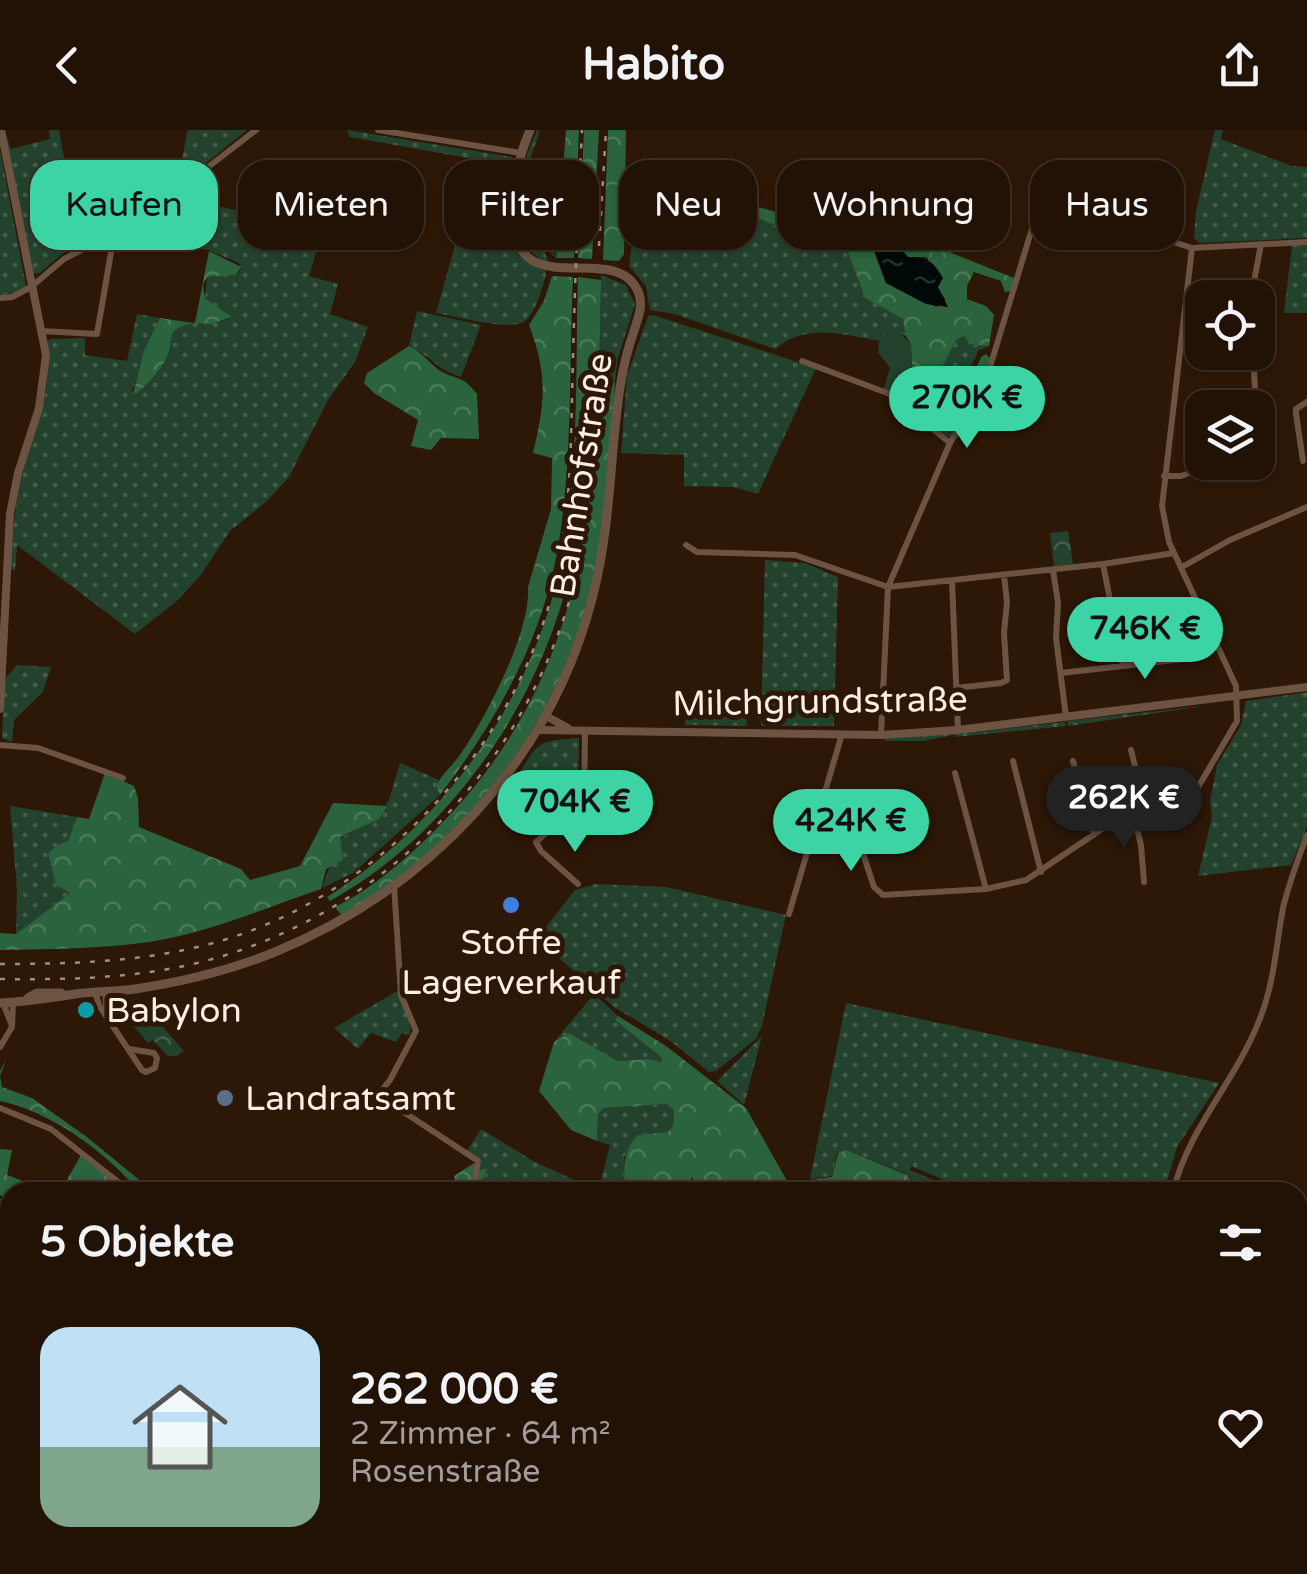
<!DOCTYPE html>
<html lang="de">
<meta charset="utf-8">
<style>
body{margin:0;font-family:"Varela Round",sans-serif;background:#2a1a0f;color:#f1f3f6;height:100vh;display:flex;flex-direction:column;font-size:38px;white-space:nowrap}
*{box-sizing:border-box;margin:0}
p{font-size:32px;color:#a29d9a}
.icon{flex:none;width:55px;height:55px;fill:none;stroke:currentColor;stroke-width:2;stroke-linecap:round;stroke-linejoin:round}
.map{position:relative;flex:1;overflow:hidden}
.side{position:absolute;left:0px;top:1052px;width:1308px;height:392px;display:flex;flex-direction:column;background:#221105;border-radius:30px 30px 0 0;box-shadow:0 2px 8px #0004,0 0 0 2px #3f3127}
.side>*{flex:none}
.banner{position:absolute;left:30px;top:30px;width:1248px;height:90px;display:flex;gap:20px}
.controls{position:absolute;left:1185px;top:150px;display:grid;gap:20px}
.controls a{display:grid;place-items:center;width:90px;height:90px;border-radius:20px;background:#221105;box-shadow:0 2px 8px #0004,0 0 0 2px #3f3127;font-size:50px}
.price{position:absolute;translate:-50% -85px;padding:0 22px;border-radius:35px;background:#3cd4a4;color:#111;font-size:32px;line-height:65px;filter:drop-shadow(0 2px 5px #0008)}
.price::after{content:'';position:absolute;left:50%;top:60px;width:30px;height:22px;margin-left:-15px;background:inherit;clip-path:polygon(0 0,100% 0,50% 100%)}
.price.active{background:#222;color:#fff}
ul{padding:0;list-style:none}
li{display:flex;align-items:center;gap:30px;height:250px;padding:0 40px}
li span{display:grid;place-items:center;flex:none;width:280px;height:200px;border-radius:30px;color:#555}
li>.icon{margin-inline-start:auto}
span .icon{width:120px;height:120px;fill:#fffc;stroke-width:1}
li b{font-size:42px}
h2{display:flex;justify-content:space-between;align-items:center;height:120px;padding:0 40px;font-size:42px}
.chip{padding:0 35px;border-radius:30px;background:#221105;box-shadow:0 2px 8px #0004,0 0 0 2px #3f3127;font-size:35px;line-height:90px}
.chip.active{background:#3cd4a4;color:#111}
header{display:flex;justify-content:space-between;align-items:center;height:130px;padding:0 40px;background:#221105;font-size:45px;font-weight:800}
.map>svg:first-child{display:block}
.grass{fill:url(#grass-dots)}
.forest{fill:url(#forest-crowns);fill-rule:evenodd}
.park{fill:url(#park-crowns)}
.pitch{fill:#23422d}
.water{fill:url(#water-ripples)}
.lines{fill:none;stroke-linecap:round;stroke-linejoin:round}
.stream{stroke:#010808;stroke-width:2.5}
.minor{stroke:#6d5342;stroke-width:6}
.tertiary{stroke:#6d5342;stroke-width:8}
.secondary{stroke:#6d5342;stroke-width:9}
.rail{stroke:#9f8d80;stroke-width:2.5;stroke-dasharray:5 10;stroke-linecap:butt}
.shop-dot{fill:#3f7fe0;stroke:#2d1707;stroke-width:4}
.culture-dot{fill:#0f9aa8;stroke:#2d1707;stroke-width:4}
.service-dot{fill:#5c6f8a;stroke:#2d1707;stroke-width:4}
.labels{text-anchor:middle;stroke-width:10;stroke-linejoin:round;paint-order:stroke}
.street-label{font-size:35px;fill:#fdede3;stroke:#2d1707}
.poi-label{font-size:35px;fill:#fdede3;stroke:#2d1707;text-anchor:start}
</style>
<header><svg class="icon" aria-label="back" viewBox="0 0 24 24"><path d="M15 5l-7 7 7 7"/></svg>Habito<svg class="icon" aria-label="share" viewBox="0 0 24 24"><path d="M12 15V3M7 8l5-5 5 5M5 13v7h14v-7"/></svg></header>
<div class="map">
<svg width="1307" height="1444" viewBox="0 0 1307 1444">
<defs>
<pattern id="grass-dots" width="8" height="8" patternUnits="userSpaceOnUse" patternTransform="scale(2.5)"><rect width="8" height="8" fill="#23422d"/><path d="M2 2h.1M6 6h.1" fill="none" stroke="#445e4b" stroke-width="1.8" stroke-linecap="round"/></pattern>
<pattern id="forest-crowns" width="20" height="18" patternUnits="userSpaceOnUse" patternTransform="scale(2.5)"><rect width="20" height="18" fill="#2a633d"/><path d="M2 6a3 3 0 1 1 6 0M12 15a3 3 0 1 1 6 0" fill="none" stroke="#4a7a59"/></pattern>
<pattern id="park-crowns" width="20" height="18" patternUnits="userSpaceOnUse" patternTransform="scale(2.5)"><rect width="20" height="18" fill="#23422d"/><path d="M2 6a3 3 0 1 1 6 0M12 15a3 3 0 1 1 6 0" fill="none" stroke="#445e4b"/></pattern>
<pattern id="water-ripples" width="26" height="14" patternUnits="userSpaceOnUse" patternTransform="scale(2.5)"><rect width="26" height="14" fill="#010808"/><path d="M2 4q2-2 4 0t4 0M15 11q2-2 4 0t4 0" fill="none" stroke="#272c2c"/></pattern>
</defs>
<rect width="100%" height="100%" fill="#2d1707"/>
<path class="grass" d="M4,0l7,19 39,-10 -1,-9h10l9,51 86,23 23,-22 11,-52h59l-106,86 -75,35 -28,23 -5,-1z
M347,0l165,27c-4,43 -22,97 33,113l1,6c-5,13 -9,35 -21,45 -14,11 -70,-5 -89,-8l43,-153 -129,-23z
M537,0h3l-11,33 1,13 26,82c-18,-13 -34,-76 -30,-98 2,-10 7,-20 11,-30z
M1215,0h8l-2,9 71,27 15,1v71l-107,5 -6,-5 2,-27z
M0,20l27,141 -27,4z
M524,26c-4,34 7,74 24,103l-2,3c-43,-22 -30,-66 -22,-106z
M681,48l78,29 -2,11 81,33 8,-6 19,53 38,21 2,16 -19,-3 -7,9c-38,-7 -72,-18 -104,8l-100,-35 -25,-4 -4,-24 -17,-20 4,-30 -1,-57z
M175,67l148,32 -14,47 29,8 -8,30 38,13 -13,35 -27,38 -39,77 -23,25 -36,29 -30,45 -22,24 -43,34 -118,-89 -2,26 -4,-2c1,-37 5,-74 15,-110 12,-39 28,-73 19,-115l5,-5 35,-1v17l42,6 10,-47 23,4c-12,24 -17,48 -28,72l2,4 5,-1c10,-11 24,-23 29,-38 3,-10 -1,-22 10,-28 17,-9 37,0 54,-10l-27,-19 2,-21 30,-3 4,-4 -2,-7 -31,-13 -67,-11 3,-17z
M1307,114v69h-23l8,-68z
M601,145l25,10 9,19 -18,57 -2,22 -16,-1z
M417,181l64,14 -20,52c-24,-7 -30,-21 -52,-31z
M653,185l163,53 -58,126 -25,-7 -49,-1v-31l-63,-2 6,-77 21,-60z
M965,206l5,8 19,2 -10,4 -14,28 -24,-9 16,-30z
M765,430l40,3 33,14 -4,149h-73z
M17,535l34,2 -8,25 -29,28 -2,22 -10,-4 3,-59z
M1307,562v135l-16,38 -93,11 14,-59 -2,-16 7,-36 24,-40 5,-24z
M1211,575l-143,21 -1,-5z
M685,586l62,1v9l-62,-1z
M1065,592l1,4 -111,11 2,-3 -34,7h-38v-3l74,-5v1z
M579,608l-1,66 -63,-25c24,-36 19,-38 64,-41z
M400,633l39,17 -3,6 4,9 -87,78 -31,15 18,-50c50,-25 44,-22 60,-75z
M10,676l67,11 -9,24 -11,4 -9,9 8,31 15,7 -55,42 1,-45z
M596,754l70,3 120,28 -24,111 -6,13 -40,32 -7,1 -40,-32 -55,-33 -75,-67 -1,-3 37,-47z
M399,860c2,16 13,29 11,45l-8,-2 -6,9 -25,-9 -13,16 -24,-21z
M594,864l24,22 -2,4 45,37 1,5 -14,-3 -30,2 -49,-28 -15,9z
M846,873l373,80 -42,64 -13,45h-192l-61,-26 -1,4 52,22h-34l-11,-5 -10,-13 -61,-24 -9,3 -5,23 -22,3z
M762,906l-18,69 -27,-24z
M667,974l7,7 -1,15 -5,6 -30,3 -14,22 1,35h-148l11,-23 -10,2 2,-10 -13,-10 14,-22 52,32 65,30 12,-46 -13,-4 1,-26 4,-7z
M0,1406l10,1v28h80l5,3 -1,4 -94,-5z
M656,1435h72l6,9h-65z
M772,1435h115v9h-116z
M1116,1435h52l1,9h-46z"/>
<path class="forest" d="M566,0h13l-5,128h-18z
M584,0h15l-7,129 -14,-1z
M608,0h18l-2,124 -5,7 -16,-1z
M759,77l83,25 9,-13 41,10 122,49 -3,13 -6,1 -4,-11 -27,-9 -7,14v13l19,7 8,9 -5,31 -20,-2 -4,-8 -8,3 -16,30v13l24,14 16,-39 5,-3 4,4 -15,42 -12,7 -51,-34 -1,-29 -6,-9 -2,-16 -38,-21 -19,-52 -8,5 -81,-33zM870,110l38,17h19l10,30 9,13 -10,7 -50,-24z
M209,121l32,16 -5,8 -29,2 -4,8 2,13 27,19 -21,7 -16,-1z
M552,146l21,1c-4,88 0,196 -17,281 -17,88 -62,166 -116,237l-4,-9c6,-12 16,-20 24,-31 26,-38 71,-123 68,-168l23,-78 1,-51 -19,-5c12,-50 15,-78 -4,-128l15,-24z
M578,147l23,3 -2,101 16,2c-4,55 -5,112 -15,166 -20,114 -80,223 -167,300 -28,25 -60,46 -91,67l-7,-9c33,-16 65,-43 91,-68 112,-107 156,-230 167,-381 2,-25 6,-51 5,-76l-10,5c-3,63 -4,129 -19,190 -32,130 -120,258 -239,324l-3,-4c116,-74 201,-191 232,-325 21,-94 16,-200 19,-295z
M160,188l34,5c-33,7 -17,14 -28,36 -6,13 -18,24 -28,34l-5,1 11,-43z
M409,216c15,7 21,19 33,26 18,9 20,3 35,22l2,45 -38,-1 -10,12 -20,-4 7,-26 -44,-27 -10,-10 3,-10z
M105,643l29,13 4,12 1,29 102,42 9,11 50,-14 33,-63 54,3 -8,13 -39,18 3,23 -17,9 -5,20c-56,19 -113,44 -172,53 -49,7 -100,7 -149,8v-17l16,1 54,-41 -14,-8 -8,-31 9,-9 11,-4 9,-24 12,2z
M618,886l48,30 80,62 45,80 18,-8 23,-3 6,-24 8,-3 61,25 9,12 11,5h-231l-4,-16 -4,16h-63c-1,-23 -4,-39 13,-57l30,-3 5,-6 1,-15 -7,-7 -64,4 -5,7 -1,26 -26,-11 -32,-39 15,-49 15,-9 49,28 30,-2 14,3 -1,-5 -46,-37z
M6,930l-6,16 2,11 30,11 55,39 67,55h-15c-31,-39 -89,-81 -139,-91v-30z
M0,1019l12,1 -5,25 45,17h-42v11l-10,-2z
M81,1025l45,37h-66z
M474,1033l4,8 10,-3 -11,24h-98l32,-4h40l5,-5 -2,-7z
M0,1120l10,6v48l-10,-1z
M10,1254v153l-10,-1v-151z
M97,1435h279l-6,9h-234l-32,-5z
M437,1435h68l-4,9h-69z
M613,1435h37l19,9h-47z"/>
<path class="park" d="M1068,401l5,33 -19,2 -4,-33z
M1084,660l26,6 5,18 -15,10c-13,-6 -13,-21 -16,-34z
M138,869l2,2 44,50 -7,5h-9l-15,-16 -5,3 -35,-41z"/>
<path class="pitch" d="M886,202h13l12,12 1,29 16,12h5l34,26 -16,26c-20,-5 -43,-37 -67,-48l6,-22 -12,-14 1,-12z"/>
<path class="water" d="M874,107l21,5 13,15c20,0 25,4 35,21l-5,9 10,20 -22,-3 -40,-21 -16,-43z"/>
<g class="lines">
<path class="stream" d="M0,1067l10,3
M627,1435l12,9
M751,1435l1,9"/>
<path class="minor" d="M378,0l143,23
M0,168l12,-1 19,-10 33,-28 77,-40 115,-89
M1251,168l10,-54
M41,201l56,3 17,-99
M1253,222l3,56
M802,231l88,33 60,49
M1303,331l-7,-47v-5l11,-7
M1164,346h17l39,-14
M686,415l11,7 98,3 93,32 215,-23 71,-11
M1103,434l20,102
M1182,437l48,-27 77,-33
M1053,440l5,33 -2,35 10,79
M952,451l6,149
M1061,543l123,-14 32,-14
M956,558l45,-5 6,-3 -3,-47 3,-31 -3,-27
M881,605l7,-148 62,-144 33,-53 58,-191 151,49 115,-6
M0,615l38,3 85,30
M1131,620l15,61
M1013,631l28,111
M1073,631l21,74
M955,643l31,116
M825,662l15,7 8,9 26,79 9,8 103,-6 40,-9 88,-59 70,-19 10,-8 43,-73 -1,-35 -67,-144 -7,-36 30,-258
M584,680l26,4
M1133,684l8,31 3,37
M859,710c25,-8 43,-18 45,-46
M578,754l-37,-33 -5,-9 18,-16 30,-16 1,-79
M394,755l7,110 15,36 -26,49 -12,15 100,66 -5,31
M789,784l53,-180
M105,862l2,21
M95,863l5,14 42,63 4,2 9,-4 2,-10 -3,-5 -25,-4
M3,873l9,23
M0,917l12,-20 1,-24
M0,978l51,21 80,63
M1173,1062c15,-63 62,-110 86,-171 15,-36 17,-75 24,-113 6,-25 15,-49 24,-73
M548,1435l1,9
M889,1435v9
M1114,1435l7,9
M1169,1435l1,9"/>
<path class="tertiary" d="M0,579l10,-195 8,-41 21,-65 7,-53 -45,-225
M546,586l22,12
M538,600l343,5 77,-5 349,-43"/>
<path class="secondary" d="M28,868l9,-5h24
M0,873c25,-1 50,-5 75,-9 20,-3 41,-2 60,-5 47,-7 96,-19 140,-37 153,-63 275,-191 317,-353 13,-49 17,-99 21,-150 4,-41 7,-79 21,-118 4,-13 9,-24 5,-37 -21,-59 -129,17 -126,-83 0,-28 6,-55 17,-81
M0,1075l10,5
M603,1435l8,9"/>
<path class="rail" d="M599,116l7,-116
M0,834c74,0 145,-2 217,-22 168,-48 307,-204 341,-374 14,-69 13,-141 15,-211 2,-76 5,-151 9,-227
M0,849c76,1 153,-1 226,-24 175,-55 305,-202 350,-378 16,-61 16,-127 21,-189"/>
</g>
<circle class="shop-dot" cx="511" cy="775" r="10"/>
<circle class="culture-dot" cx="86" cy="880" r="10"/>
<circle class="service-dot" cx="225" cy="968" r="10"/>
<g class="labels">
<g class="street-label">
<text transform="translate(581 345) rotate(-81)" y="12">Bahnhofstraße</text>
<text transform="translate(820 571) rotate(-1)" y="12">Milchgrundstraße</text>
</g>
<g class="poi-label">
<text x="511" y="824" text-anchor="middle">Stoffe<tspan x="511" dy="40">Lagerverkauf</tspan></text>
<text x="106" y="892">Babylon</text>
<text x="245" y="980">Landratsamt</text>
</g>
</g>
</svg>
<div class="controls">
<a><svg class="icon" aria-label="locate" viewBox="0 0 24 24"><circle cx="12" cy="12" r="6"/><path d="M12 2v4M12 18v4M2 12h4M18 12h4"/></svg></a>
<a><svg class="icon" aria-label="layers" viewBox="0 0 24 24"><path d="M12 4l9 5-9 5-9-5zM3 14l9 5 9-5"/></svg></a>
</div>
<b class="price" style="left:967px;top:321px">270K €</b>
<b class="price" style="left:1145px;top:552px">746K €</b>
<b class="price active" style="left:1124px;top:721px">262K €</b>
<b class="price" style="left:575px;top:725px">704K €</b>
<b class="price" style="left:851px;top:744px">424K €</b>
<div class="banner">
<a class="chip active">Kaufen</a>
<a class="chip">Mieten</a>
<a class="chip">Filter</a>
<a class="chip">Neu</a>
<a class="chip">Wohnung</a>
<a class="chip">Haus</a>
</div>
<section class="side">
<h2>5 Objekte<svg class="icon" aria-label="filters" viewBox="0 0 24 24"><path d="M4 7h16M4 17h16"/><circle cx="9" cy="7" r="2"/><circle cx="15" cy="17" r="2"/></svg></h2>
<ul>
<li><span style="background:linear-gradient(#bfe0f5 60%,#7fa58c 0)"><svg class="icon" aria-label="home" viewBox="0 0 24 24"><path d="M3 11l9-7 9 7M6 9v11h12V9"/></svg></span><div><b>262 000 €</b><p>2 Zimmer · 64 m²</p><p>Rosenstraße</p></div><svg class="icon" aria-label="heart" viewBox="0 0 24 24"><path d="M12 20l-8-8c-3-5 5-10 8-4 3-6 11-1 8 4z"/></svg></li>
</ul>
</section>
</div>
